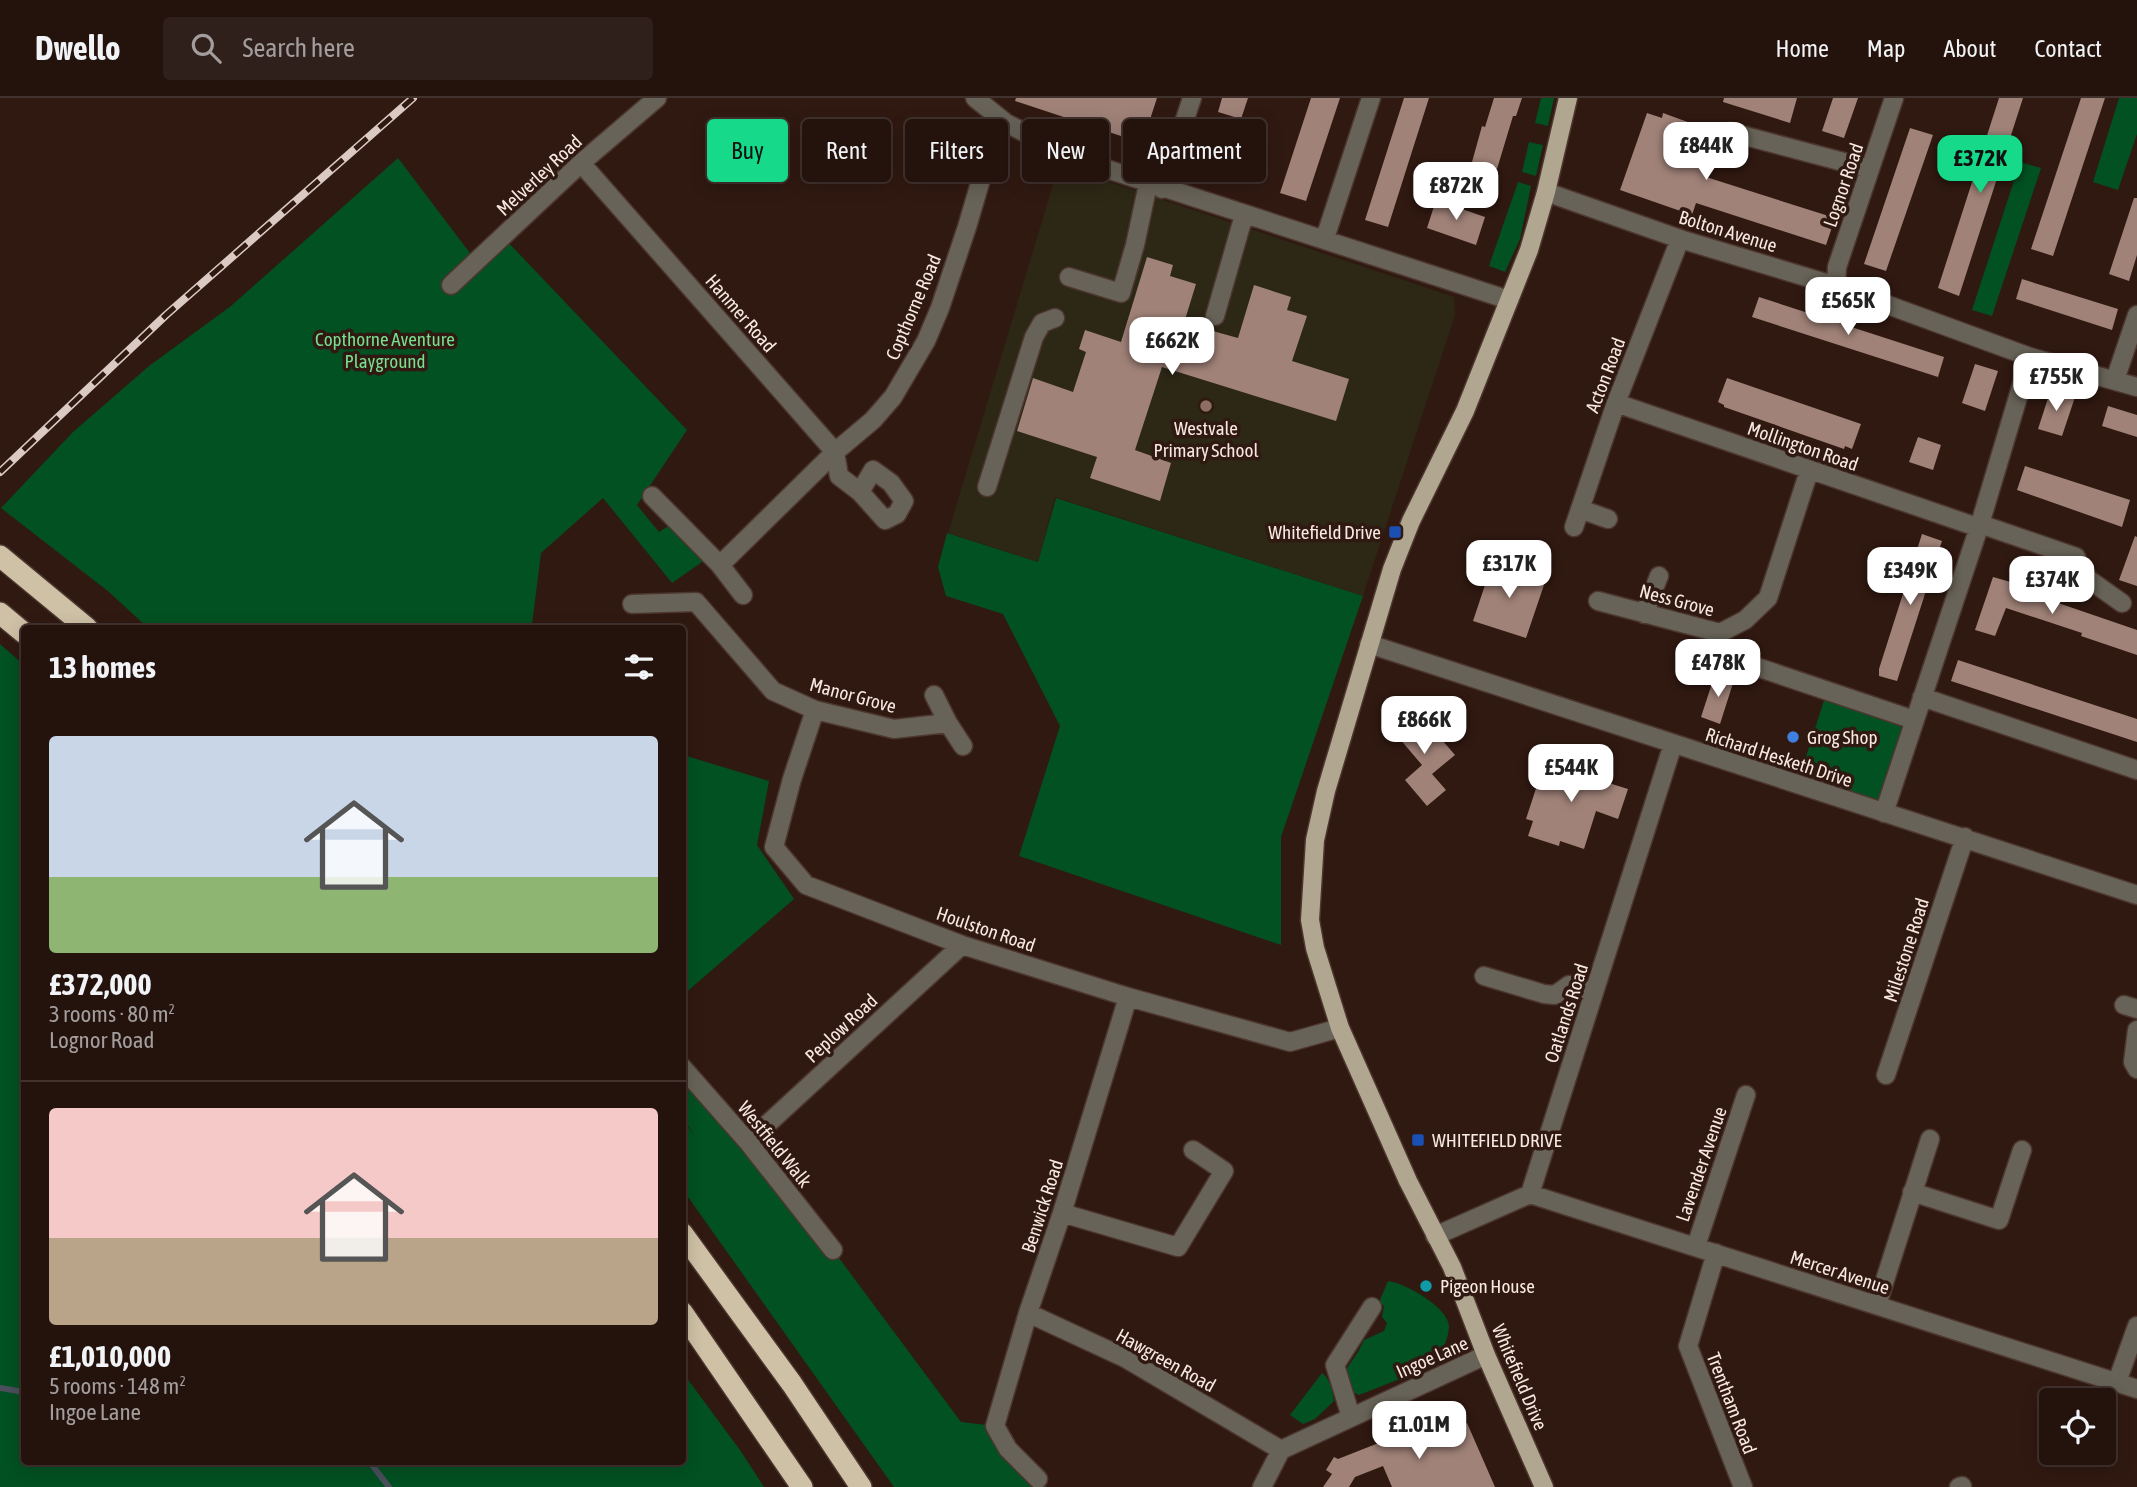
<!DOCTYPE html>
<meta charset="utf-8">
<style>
body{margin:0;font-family:"Asap Condensed",sans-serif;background:#30201b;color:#f1f3f6;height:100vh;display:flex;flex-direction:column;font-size:26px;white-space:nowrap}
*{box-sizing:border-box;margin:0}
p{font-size:23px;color:#a39e9d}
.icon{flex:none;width:38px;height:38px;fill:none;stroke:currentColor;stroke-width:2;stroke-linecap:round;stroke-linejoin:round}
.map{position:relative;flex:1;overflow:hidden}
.drawer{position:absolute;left:21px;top:527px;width:665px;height:840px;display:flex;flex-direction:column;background:#24130d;border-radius:7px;box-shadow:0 4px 18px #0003,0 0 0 2px #41322e}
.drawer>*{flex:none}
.top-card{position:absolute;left:707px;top:21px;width:665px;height:63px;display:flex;gap:14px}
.buttons{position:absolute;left:2039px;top:1290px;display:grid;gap:14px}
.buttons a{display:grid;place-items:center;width:77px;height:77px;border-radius:7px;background:#24130d;box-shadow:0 4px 18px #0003,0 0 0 2px #41322e;font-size:35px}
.price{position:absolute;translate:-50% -60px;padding:0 16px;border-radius:14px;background:#fff;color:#222;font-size:23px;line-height:46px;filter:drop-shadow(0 2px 4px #0008)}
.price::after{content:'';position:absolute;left:50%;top:42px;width:21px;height:16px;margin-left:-10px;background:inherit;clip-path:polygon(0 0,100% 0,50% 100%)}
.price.on{background:#16d989;color:#111}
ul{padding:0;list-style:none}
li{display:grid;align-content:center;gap:14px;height:371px;padding:0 28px}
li+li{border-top:2px solid #41322e}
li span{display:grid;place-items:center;height:217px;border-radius:7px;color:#555}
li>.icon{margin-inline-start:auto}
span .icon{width:126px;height:126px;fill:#fffc;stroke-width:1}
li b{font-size:30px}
h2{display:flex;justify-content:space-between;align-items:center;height:84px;padding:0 28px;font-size:30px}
.tag{padding:0 24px;border-radius:7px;background:#24130d;box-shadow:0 4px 18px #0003,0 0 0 2px #41322e;font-size:24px;line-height:63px}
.tag.on{background:#16d989;color:#111}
header{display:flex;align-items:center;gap:42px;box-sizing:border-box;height:98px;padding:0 35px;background:#24130d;border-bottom:2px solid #41322e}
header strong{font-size:33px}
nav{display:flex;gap:38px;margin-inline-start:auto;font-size:24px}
.search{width:490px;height:63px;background:#30201b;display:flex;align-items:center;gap:18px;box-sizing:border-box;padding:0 24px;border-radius:7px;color:#a39e9d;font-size:26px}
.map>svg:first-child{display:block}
.education{fill:#2d2716}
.green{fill:#025122}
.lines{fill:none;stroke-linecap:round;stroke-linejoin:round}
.stream{stroke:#4b4f5b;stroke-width:6}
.building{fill:#a08278}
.minor-casing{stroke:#4c362e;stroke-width:21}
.major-casing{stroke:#4c362e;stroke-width:21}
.highway-casing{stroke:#4c362e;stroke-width:24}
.minor{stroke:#686358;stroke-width:18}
.major{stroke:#b1a690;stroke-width:18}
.highway{stroke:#cec1a6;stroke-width:21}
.rail-casing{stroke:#dbcac4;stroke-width:8}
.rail{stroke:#301911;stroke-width:5;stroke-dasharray:16;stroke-linecap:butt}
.education-dot{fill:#8d6e63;stroke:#301911;stroke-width:2.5}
.transit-dot{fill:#1a4fb4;stroke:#301911;stroke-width:2.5}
.shop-dot{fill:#3f7fe0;stroke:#301911;stroke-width:2.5}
.culture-dot{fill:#0f9aa8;stroke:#301911;stroke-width:2.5}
.labels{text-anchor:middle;stroke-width:7;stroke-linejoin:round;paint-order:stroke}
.street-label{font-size:19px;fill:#f8e8e2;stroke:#301911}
.park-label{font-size:19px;fill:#76df90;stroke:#301911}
.poi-label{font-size:19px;fill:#f8e8e2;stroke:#301911;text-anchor:start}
</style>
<header>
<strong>Dwello</strong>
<div class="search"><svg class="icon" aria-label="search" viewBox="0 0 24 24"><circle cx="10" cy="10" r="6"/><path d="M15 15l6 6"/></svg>Search here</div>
<nav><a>Home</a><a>Map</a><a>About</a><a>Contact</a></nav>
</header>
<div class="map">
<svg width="2137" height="1389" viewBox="0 0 2137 1389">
<rect width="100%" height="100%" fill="#301911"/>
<path class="education" d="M1059,67l395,132 1,18 -92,281 -308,-99 -17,65 -90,-29z"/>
<path class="green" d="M1541,0h13l-6,28 -13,-3z
M2119,0h18v36l-19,56 -25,-8z
M1529,44l14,3 -7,31 -14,-4z
M398,60l78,103 27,-24 184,193 -50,75 22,27 17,-11 29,39 -33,23 -69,-85 -62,55 -9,71 4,4h-388l-39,-36 -108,-84 72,-76 76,-66 82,-60z
M2020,64l21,6 -49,148 -20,-6z
M1518,84l13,4 -11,53 -15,33 -16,-6z
M1056,400l307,98 -82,241v108l-262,-89 41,-130 -57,-112 -57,-18 -8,-29 9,-34 91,29z
M0,546l24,21v796h658l1,-88 57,77 24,37h-764z
M1827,593l87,29 -30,93 -87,-28z
M683,657l86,26 -12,64 37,54 -111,96z
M682,971l151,181 128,172 34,4 52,61h-153l-211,-297v-69l12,15 -12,-17z
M1388,1183c17,2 60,26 61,45 0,12 -8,26 -11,38l-79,31 -10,-5 -2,-22 11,-16 6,-12 20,-9 3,-8 -5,-6 2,-11 -5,-4z
M1322,1275c8,5 11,19 12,28l-19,18 -12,5 -13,-9z"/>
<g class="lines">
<path class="stream" d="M0,1290l24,4
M369,1363l20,26"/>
</g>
<path class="building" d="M1016,0h141l-18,55 -18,-6 3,-10 -109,-36z
M1222,0h26l-7,21 -23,-7z
M1311,0h29l-34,103 -26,-8z
M1404,0h25l-41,129 -23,-7z
M1494,0h28l-6,18h-3l-16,53 -25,-7 10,-36 3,1z
M1724,0h73l-7,25 -67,-21z
M1833,0h25l-14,40 -22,-7z
M1999,0h24l-64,198 -21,-8z
M2081,0h24l-52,158 -22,-7z
M1647,15l15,5 1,-5 33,12 -4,12 25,9 -11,31 129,41 -9,27 -130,-42 -4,12 -72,-25z
M1910,30l23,7 -47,136 -22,-7z
M1207,47l45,15 -7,21 -46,-14z
M2134,100h3v57l-8,26 -20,-7z
M1436,102l49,17 -9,28 -49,-17z
M1147,159l26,8 -3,11 26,8 -12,39 54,15 16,-53 37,12 -4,13 20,6 -15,45 57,18 -13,42 -174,-54 -27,83 36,13 -11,38 -70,-23 7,-21 -80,-26 16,-53 40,14 13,-40 -7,-3 6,-19 36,12z
M2022,181l96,30 -6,21 -96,-31z
M1759,199l185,60 -6,20 -186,-60z
M1975,266l23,7 -13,40 -23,-8z
M1727,280l134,46 -9,25 -7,-3 -1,3 -120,-42v-2l-6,-3z
M2051,291l24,8 -13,39 -24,-7z
M2108,308l29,9v22l-35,-11z
M1918,339l23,8 -8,25 -24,-8z
M2025,368l105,34 -8,27 -105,-37z
M1922,436l20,7 -45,140 -18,-5v-7z
M2135,438l2,1v49l-18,-6z
M1493,463l53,18 -20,59 -53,-17z
M1993,479l21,6 -2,4 125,43v25l-56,-19 1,-3 -76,-25 -11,28 -20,-6z
M1958,562l179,59v23l-186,-61z
M1715,576l19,6 -14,44 -19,-7z
M1417,613l38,44 -23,19 14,16 -19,16 -22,-26 17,-15 -29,-34z
M1566,664l32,11 -2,6 32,10 -10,30 -22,-8 -12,38 -24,-8 -1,5 -31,-10 5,-15 -7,-2 17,-52 8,3 2,-6 12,4z
M1454,1325l2,5 11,-5 28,64h-103l-9,-21 -28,11 -6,10h-26l9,-13 -6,-4 8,-13 4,2 71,-28 4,10z"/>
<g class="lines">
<g class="minor-casing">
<path id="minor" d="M975,0l31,25 70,36 433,141
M1730,34l140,37
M581,65l254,289 4,24 21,16 25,28 12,-6 7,-13 -13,-18 -18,-13 -13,22
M1162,91l30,-91
M1546,94l134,47 156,47 194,71 107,30
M1325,140l46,-140
M1069,179l52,16 14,-48 13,-61
M451,187l130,-122 76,-65
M1836,188l1,-19 57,-169
M1215,218l29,-101
M2115,282l22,-65
M1616,305l361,124
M987,389l47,-150 8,-14 13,-5
M652,398l68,69 115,-113 38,-32 20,-23 33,-56 14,-33 27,-81 25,-85 14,-19
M1580,411l28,10
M1980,426l96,33 8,19 38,27
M1574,429l42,-124 64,-164
M720,467l23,30
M1598,503l122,32 25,-13 23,-22 41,-127
M632,506l64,-2 77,89 42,19 79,19 54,-6 -14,-28
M1644,516l15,-38
M1369,546l768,251
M1733,561l181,61
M1922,599l215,73
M815,612l-23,69 -18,68 32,38 156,60 166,52 162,45 50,-14
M948,625l15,23
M1884,715l96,-289 50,-167
M1484,878l60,18 11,1 14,-10 8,1 17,7
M2124,907l13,4
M2137,932l-4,32 4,7
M682,969l66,75 85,108
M1886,977l79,-238
M748,1044l214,-197
M1912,1094l87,28 23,-70
M1530,1096l607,195
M1062,1115l116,34 46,-76 -31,-21
M1435,1138l95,-42 143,-450
M1696,1148l50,-151
M1716,1155l-28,93 55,141
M1877,1207l53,-166
M1028,1215l97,45 156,92
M2117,1284l20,-56
M1351,1319l-16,-52 37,-58
M1038,1381l-30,-30 -13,-23 33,-113 34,-100 66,-216
M1262,1389l19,-37 205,-95
M1959,1389l3,-1"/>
</g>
<g class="major-casing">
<path id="major" d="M1544,1389l-58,-132 -34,-88 -44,-86 -68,-153 -25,-80 -5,-28 5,-80 11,-49 66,-222 19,-48 54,-110 64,-161 17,-58 22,-94"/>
</g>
<g class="highway-casing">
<path id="highway" d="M0,458l87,72
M0,515l24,20
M682,1135l110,151 69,103
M682,1214l120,175"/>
</g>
<use href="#minor" class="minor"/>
<use href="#major" class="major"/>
<use href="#highway" class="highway"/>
<g class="rail-casing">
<path id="rail" d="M0,374l166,-157 247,-217"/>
</g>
<use href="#rail" class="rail"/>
</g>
<circle class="education-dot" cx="1206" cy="308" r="7"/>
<g class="transit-dot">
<rect x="1388" y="427" width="14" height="14" rx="3.5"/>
<rect x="1411" y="1035" width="14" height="14" rx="3.5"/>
</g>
<circle class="shop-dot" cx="1793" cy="639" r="7"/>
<circle class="culture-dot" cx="1426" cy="1188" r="7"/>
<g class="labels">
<g class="street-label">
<text transform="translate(539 77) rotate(-43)" y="7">Melverley Road</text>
<text transform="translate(1843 87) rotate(-71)" y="7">Lognor Road</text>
<text transform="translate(1728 133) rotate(17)" y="7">Bolton Avenue</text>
<text transform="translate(913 209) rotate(-67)" y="7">Copthorne Road</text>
<text transform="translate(741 215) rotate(49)" y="7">Hanmer Road</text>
<text transform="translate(1605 277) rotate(-69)" y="7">Acton Road</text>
<text transform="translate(1803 348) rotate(19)" y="7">Mollington Road</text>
<text transform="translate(1677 502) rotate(15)" y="7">Ness Grove</text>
<text transform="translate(853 597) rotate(15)" y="7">Manor Grove</text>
<text transform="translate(1779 659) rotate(18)" y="7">Richard Hesketh Drive</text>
<text transform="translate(986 831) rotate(19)" y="7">Houlston Road</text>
<text transform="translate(1906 852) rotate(-72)" y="7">Milestone Road</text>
<text transform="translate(1566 915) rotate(-72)" y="7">Oatlands Road</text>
<text transform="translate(841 930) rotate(-43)" y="7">Peplow Road</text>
<text transform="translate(775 1046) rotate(51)" y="7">Westfield Walk</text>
<text transform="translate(1701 1066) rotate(-71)" y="7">Lavender Avenue</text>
<text transform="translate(1042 1108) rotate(-72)" y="7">Benwick Road</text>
<text transform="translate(1840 1174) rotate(18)" y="7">Mercer Avenue</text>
<text transform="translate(1432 1259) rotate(-24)" y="7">Ingoe Lane</text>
<text transform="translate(1166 1262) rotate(29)" y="7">Hawgreen Road</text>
<text transform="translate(1520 1279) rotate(67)" y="7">Whitefield Drive</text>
<text transform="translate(1732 1305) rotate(69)" y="7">Trentham Road</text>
</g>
<g class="park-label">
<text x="385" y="248">Copthorne Aventure<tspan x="385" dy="22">Playground</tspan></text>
</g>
<g class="poi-label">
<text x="1206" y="337" text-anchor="middle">Westvale<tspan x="1206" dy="22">Primary School</tspan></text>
<text x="1381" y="441" text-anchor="end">Whitefield Drive</text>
<text x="1807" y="646">Grog Shop</text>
<text x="1432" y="1049">WHITEFIELD DRIVE</text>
<text x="1440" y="1195">Pigeon House</text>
</g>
</g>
</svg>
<div class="buttons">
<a><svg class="icon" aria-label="locate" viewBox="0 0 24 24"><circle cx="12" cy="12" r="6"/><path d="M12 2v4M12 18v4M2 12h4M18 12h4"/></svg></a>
</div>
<b class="price" style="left:1706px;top:84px">£844K</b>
<b class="price on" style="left:1980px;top:97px">£372K</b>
<b class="price" style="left:1456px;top:124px">£872K</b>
<b class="price" style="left:1848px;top:239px">£565K</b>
<b class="price" style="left:1172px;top:279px">£662K</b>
<b class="price" style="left:2056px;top:315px">£755K</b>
<b class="price" style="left:1509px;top:502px">£317K</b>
<b class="price" style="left:1910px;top:509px">£349K</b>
<b class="price" style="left:2052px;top:518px">£374K</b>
<b class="price" style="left:1718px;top:601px">£478K</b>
<b class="price" style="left:1424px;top:658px">£866K</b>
<b class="price" style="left:1571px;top:706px">£544K</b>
<b class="price" style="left:1419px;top:1363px">£1.01M</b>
<div class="top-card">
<a class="tag on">Buy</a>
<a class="tag">Rent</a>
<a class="tag">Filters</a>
<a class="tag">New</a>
<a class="tag">Apartment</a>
</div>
<section class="drawer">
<h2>13 homes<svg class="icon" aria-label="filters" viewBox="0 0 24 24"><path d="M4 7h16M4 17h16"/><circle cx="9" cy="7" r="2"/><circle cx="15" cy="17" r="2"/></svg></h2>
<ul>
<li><span style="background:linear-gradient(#c9d6e8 65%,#8fb573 0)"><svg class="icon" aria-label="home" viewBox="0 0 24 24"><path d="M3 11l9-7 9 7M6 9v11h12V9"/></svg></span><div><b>£372,000</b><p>3 rooms · 80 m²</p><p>Lognor Road</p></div></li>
<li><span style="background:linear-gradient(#f6c9c9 60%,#b9a48a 0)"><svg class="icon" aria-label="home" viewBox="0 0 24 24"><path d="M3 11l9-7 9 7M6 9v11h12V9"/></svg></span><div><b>£1,010,000</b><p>5 rooms · 148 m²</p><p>Ingoe Lane</p></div></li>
</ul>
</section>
</div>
